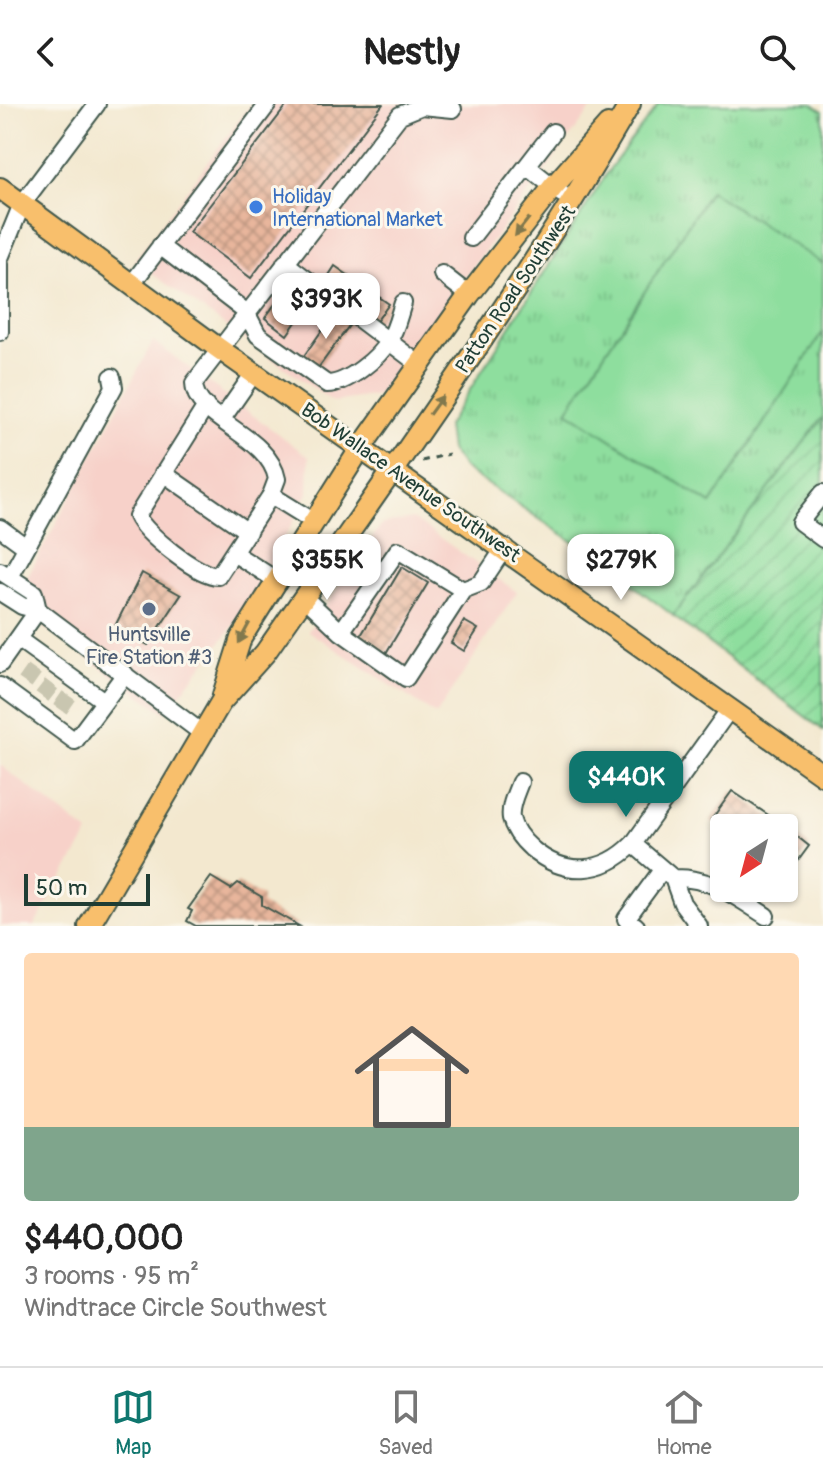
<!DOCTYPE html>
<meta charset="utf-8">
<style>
body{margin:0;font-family:Pangolin,sans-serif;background:#f2f2f2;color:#222;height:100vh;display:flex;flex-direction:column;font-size:30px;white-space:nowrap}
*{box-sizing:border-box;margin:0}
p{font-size:26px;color:#767676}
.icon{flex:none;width:44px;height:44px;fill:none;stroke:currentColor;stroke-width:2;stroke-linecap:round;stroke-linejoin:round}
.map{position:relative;height:822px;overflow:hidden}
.drawer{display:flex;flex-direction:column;background:#fff;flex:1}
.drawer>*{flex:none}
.needle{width:52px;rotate:216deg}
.fabs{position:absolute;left:710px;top:710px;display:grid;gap:16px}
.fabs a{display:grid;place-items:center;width:88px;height:88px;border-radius:8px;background:#fff;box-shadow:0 2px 6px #0004;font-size:40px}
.scale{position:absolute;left:24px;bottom:20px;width:126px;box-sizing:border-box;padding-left:8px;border:4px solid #1f3d34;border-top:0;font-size:22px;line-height:28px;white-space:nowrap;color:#1f3d34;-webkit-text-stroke:6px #fbf7ec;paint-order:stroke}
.price{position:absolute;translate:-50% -68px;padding:0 18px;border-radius:16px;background:#fff;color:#222;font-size:26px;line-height:52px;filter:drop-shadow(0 2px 4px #0008)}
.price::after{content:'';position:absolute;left:50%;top:48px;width:24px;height:18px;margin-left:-12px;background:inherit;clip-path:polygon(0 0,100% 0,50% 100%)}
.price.current{background:#0f766e;color:#fff}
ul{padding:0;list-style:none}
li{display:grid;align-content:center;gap:16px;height:424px;padding:0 24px}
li+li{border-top:2px solid #e0e0e0}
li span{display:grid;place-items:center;height:248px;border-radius:8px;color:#555}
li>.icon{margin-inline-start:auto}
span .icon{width:144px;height:144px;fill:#fffc;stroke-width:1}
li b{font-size:34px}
header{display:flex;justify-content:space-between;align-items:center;height:104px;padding:0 24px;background:#fff;font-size:36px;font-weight:800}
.dock{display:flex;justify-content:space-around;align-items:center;height:112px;border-top:2px solid #e0e0e0;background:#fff;font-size:22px;color:#767676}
.dock a{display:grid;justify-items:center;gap:4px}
.dock .current{color:#0f766e}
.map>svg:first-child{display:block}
.built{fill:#f7d1c9}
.grass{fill:url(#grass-tufts);stroke:#568e69;stroke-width:2}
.garden{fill:url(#garden-furrows);stroke:#568e69;stroke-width:2}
.pitch{fill:#8ede9e;stroke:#568e69;stroke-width:2}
.building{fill:url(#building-cross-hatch)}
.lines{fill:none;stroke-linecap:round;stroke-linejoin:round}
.minor-tunnel{stroke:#c9c6b0;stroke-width:16;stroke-dasharray:16 8;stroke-linecap:butt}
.minor-casing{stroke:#3f574b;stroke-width:20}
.major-casing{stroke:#3f574b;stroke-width:24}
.path{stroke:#3f574b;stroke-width:3;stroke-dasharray:6 6;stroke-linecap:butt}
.minor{stroke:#fff;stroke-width:16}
.major{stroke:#f8bf6c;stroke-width:20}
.oneway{fill:#81784d}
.shop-dot{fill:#3f7fe0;stroke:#fbf7ec;stroke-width:3}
.service-dot{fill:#5c6f8a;stroke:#fbf7ec;stroke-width:3}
.labels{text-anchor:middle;stroke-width:6;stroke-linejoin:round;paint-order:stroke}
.shop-label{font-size:20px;fill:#366cbe;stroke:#fbf7ec;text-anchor:start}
.street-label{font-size:20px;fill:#1f3d34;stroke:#fbf7ec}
.service-label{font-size:20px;fill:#4e5e75;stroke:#fbf7ec}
</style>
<header><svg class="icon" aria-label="back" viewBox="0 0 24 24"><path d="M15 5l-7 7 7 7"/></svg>Nestly<svg class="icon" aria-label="search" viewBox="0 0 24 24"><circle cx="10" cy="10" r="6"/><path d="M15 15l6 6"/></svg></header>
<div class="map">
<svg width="823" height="822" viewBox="0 0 823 822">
<defs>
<pattern id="grass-tufts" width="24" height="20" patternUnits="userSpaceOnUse" patternTransform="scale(2)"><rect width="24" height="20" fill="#8ede9e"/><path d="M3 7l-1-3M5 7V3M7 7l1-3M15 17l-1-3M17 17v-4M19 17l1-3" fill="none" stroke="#7abf89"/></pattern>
<pattern id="garden-furrows" width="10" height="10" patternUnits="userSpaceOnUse" patternTransform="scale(2)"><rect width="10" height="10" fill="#8ede9e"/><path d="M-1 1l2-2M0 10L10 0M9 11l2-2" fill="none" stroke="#7abf89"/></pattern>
<pattern id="building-cross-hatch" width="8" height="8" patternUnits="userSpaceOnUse" patternTransform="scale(2)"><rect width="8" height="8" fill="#e8b69c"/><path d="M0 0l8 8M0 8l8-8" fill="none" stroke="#bb9580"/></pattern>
</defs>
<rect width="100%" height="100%" fill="#fbf7ec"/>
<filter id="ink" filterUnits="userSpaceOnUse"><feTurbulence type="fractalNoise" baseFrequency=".0125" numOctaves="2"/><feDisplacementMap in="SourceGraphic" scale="16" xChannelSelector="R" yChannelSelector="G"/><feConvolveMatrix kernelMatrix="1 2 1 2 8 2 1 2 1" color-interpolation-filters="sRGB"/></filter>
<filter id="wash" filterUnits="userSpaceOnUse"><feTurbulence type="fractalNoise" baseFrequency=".006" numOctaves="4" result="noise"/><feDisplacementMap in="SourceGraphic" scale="32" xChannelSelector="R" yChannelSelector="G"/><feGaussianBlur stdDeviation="1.8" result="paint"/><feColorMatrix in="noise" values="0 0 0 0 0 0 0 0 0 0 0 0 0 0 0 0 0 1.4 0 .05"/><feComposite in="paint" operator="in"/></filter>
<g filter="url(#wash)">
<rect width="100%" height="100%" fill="#f3e8cf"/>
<path class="built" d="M251,0h344l-218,291 -44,7 -199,-141z
M153,237l156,116 -1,36 -58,111 -84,109 -154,-107z
M413,415l104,73 -81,123 -128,-84 74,-107z
M0,661l89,68 -55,93h-34z"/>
<path class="grass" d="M659,0h154l10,7v619l-224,-171 -134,-90 -15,-19 -3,-24 164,-259z"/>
<path class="garden" d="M823,313v313l-150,-114z"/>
<path class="pitch" d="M710,87l113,73v68l-112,172 -144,-93z"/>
<g id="blocks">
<path class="building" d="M288,0h95l-132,174 -62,-46z
M335,162l54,38 -14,19 -53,-37z
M293,175l21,17 -27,39 -22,-17z
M335,208l16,11 -35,48 -15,-11z
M402,463l26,16 -42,70 -26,-16z
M142,469l39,22 -33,50 -33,-19z
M464,517l14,8 -14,22 -13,-8z
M732,687l47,31 30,24 -22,30 -3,-3v-45h-60v4l-13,-12z
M211,773l20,12 7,-6 24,14v8l37,21h-103l-9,-5 5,-10 -4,-2z"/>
</g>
</g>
<g filter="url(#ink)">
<use href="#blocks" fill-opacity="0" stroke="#3f574b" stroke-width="2"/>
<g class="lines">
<path class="minor-tunnel" d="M25,579l12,-17
M42,593l13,-17
M60,605l11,-16"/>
<g class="minor-casing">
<path id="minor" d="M527,62l35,28
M471,134l82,-106
M160,142l86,66 12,23 69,49c20,0 52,-26 62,-44 7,-10 10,-25 14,-37
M0,154l22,-54 75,-100
M285,159l135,102
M0,160v68
M442,170l27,21
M131,181l137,-181
M206,302l-69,110c8,18 61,60 81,60l53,-81 6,-16c-8,-45 -83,-59 -83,-96l206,-268 22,-9 31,3
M222,315l32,-46
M163,369l85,59
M823,389l-23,29 23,17
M271,391l42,26
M0,424l26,19
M235,450l41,26
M0,467l34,22 4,17 -38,54
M10,473l104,-190 -2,-10
M0,488l22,14 16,4 164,123
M304,493l37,35 65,46 57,-88 18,-7 24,-36
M341,528l57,-82 65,40
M18,535l86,62
M0,582l75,55 50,-67
M520,678c-4,11 -11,24 -9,36 3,13 12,23 21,31 33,28 71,25 101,-5l96,-134
M633,740l40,34 9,25 17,23
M673,774c38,-1 62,18 93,38
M636,822l-10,-7 36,-49"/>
</g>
<g class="major-casing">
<path id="major" d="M0,84l218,160 605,427
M223,591l18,-57 119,-189 109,-154 84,-108 55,-62
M89,822l132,-224 44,-49c126,-181 255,-358 365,-549"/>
</g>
<path class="path" d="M422,357l27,-7"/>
<use href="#minor" class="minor"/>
<use href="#major" class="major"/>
</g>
<defs><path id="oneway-solid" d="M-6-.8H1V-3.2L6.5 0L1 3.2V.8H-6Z" transform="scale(2)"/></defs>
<g class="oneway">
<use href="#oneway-solid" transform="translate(522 123) rotate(128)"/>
<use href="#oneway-solid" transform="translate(436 301) rotate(-54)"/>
<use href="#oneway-solid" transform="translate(244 529) rotate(118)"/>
</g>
</g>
<circle class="shop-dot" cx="256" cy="103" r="8"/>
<circle class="service-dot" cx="149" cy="505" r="8"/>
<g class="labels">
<g class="shop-label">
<text x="272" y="99">Holiday<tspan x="272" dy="23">International Market</tspan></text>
</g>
<g class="street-label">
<text transform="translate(515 185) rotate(-56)" y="7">Patton Road Southwest</text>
<text transform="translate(411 378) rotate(35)" y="7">Bob Wallace Avenue Southwest</text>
</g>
<g class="service-label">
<text x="149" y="537">Huntsville<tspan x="149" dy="23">Fire Station #3</tspan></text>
</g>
</g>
</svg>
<div class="fabs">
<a><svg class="needle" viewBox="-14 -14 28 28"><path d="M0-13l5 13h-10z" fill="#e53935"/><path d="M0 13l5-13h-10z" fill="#767676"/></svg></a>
</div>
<div class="scale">50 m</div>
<b class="price" style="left:326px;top:237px">$393K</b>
<b class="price" style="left:327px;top:498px">$355K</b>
<b class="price" style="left:621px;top:498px">$279K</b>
<b class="price current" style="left:626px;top:715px">$440K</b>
</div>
<section class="drawer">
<ul>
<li><span style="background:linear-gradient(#ffd9b3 70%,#7fa58c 0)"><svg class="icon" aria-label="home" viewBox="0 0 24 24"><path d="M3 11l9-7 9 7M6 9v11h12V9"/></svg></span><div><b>$440,000</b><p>3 rooms · 95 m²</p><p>Windtrace Circle Southwest</p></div></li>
</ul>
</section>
<nav class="dock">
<a class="current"><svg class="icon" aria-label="map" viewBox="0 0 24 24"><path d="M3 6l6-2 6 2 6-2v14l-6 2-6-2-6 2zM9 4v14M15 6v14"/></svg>Map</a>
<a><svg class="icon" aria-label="saved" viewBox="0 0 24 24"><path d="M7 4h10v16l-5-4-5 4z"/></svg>Saved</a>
<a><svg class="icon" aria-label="home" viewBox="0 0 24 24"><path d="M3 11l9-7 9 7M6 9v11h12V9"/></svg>Home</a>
</nav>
